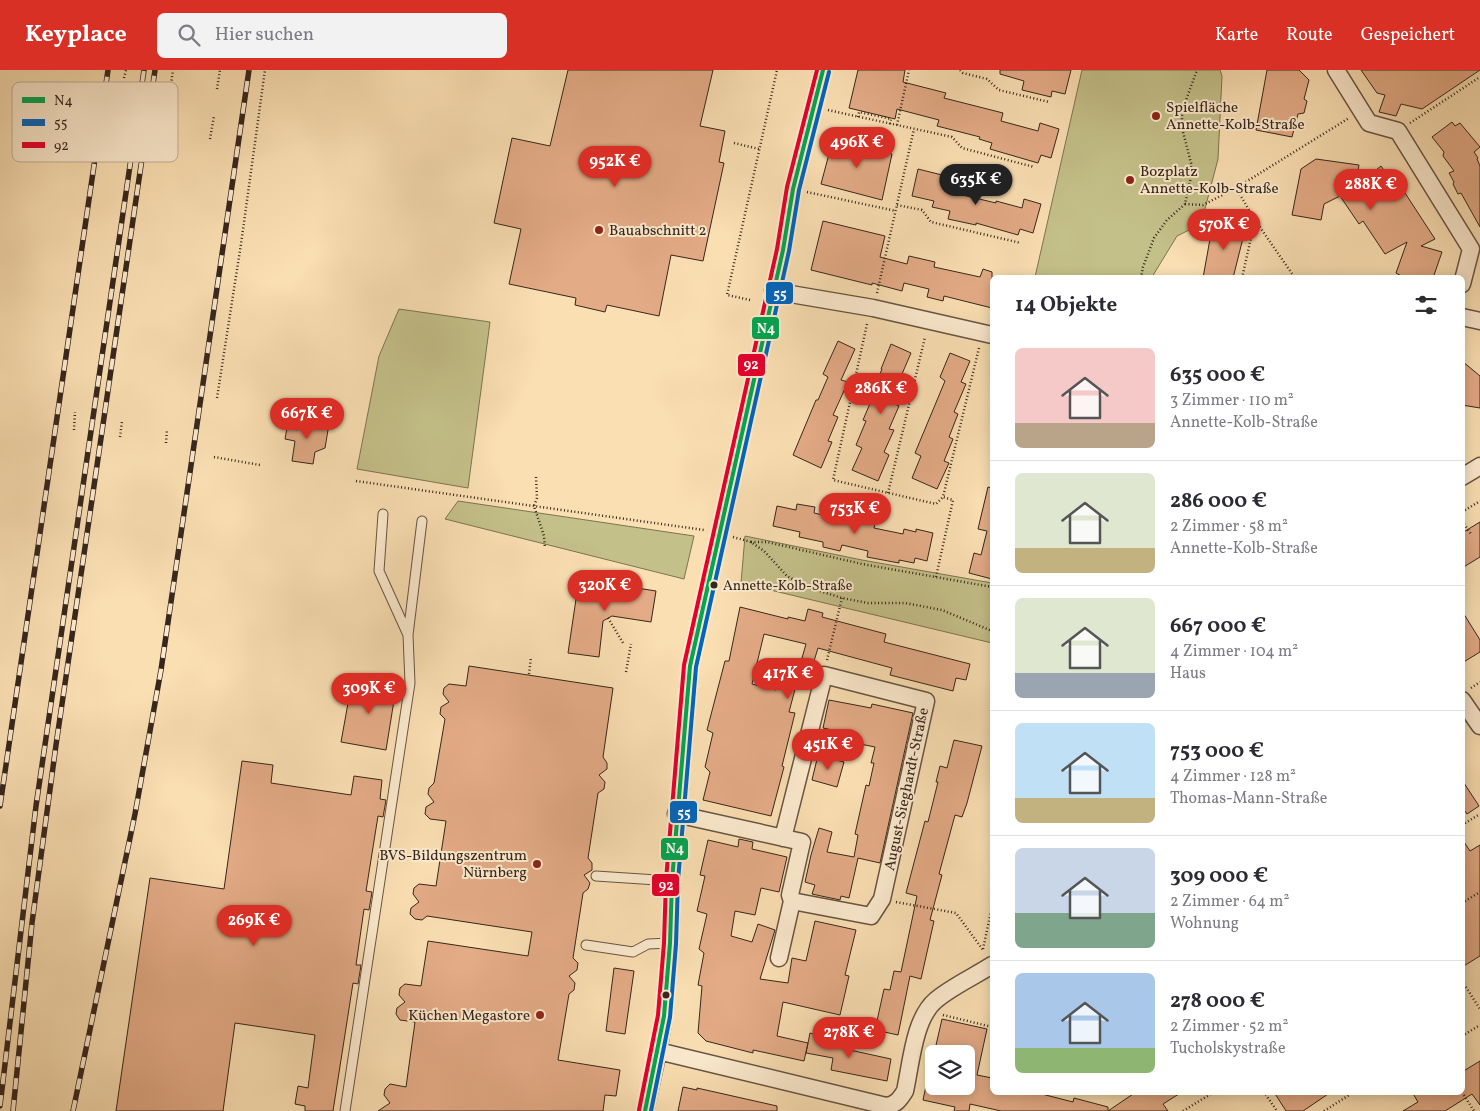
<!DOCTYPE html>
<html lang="de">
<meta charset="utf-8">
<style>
body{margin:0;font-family:Vollkorn,serif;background:#f2f2f3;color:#2b2b33;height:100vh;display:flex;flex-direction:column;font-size:19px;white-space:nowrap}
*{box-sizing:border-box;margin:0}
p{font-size:16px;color:#7c7c81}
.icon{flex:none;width:28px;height:28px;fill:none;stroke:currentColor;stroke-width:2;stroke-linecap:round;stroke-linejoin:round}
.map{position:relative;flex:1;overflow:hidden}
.drawer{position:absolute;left:990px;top:205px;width:475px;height:820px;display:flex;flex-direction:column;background:#fff;border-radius:8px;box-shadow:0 2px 12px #0003}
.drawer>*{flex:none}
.fabs{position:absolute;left:925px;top:975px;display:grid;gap:10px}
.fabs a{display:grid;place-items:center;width:50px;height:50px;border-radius:8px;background:#fff;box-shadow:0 2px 12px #0003;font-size:25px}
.price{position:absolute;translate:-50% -42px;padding:0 11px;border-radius:18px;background:#d93025;color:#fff;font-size:16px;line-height:32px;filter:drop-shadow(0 1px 2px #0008)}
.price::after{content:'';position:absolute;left:50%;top:30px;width:15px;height:11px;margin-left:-8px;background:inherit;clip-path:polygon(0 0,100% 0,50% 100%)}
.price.current{background:#222;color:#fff}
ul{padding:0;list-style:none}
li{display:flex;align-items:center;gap:15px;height:125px;padding:0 25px}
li+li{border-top:1px solid #e1e1e2}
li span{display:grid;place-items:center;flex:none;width:140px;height:100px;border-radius:8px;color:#555}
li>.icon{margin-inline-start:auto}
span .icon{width:60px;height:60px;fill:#fffc;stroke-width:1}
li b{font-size:21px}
h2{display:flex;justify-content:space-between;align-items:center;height:60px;padding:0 25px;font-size:21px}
header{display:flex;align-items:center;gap:30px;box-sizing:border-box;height:70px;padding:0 25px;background:#d93025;color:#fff}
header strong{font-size:24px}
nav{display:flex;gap:28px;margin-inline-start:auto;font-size:18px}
.search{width:350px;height:45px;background:#f2f2f3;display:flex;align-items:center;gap:12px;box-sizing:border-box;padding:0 18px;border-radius:8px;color:#7c7c81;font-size:19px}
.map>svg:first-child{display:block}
.green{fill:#c4c089;stroke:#7d7353}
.building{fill:#e3ab86;stroke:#36261d}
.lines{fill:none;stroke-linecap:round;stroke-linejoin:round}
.lane-casing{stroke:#675442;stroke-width:11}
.street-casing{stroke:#675442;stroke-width:19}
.path{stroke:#36261d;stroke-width:2.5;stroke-dasharray:1 2.5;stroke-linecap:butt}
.lane{stroke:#fceace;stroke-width:9}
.street{stroke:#fceace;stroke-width:16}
.rail-casing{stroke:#36261d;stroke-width:5.5}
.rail{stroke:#fceace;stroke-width:4;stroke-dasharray:11;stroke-linecap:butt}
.bus-1-casing{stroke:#fceace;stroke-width:8}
.bus-2-casing{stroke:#fceace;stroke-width:8}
.bus-3-casing{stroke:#fceace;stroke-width:8}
.bus-1{stroke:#00a651;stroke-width:4}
.bus-2{stroke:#0065bd;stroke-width:4}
.bus-3{stroke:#e4002b;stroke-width:4}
.poi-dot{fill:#8f2418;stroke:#fceace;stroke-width:2}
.bus-dot{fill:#36261d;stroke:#fceace;stroke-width:2}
.labels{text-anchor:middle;stroke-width:4;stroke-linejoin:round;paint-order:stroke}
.bus-label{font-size:14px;fill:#36261d;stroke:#fceace;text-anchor:start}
.poi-label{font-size:15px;fill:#36261d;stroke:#fceace;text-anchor:start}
.street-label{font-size:15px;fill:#36261d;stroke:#fceace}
.key{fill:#fceace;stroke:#c1af99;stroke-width:1}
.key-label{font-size:14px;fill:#36261d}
.line-badge{stroke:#fceace;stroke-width:2}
.badge-label{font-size:14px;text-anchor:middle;font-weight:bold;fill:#fff}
</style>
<header>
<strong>Keyplace</strong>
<div class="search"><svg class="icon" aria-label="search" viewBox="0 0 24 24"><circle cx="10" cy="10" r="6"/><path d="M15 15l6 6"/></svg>Hier suchen</div>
<nav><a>Karte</a><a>Route</a><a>Gespeichert</a></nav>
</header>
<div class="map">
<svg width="1480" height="1041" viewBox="0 0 1480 1041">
<rect width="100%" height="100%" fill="#fadfb3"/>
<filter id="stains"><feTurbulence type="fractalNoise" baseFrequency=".004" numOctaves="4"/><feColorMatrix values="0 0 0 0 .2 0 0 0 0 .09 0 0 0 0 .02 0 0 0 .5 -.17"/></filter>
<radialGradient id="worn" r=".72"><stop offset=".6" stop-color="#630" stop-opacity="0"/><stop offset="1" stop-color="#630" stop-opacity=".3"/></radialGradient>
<path class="green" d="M1082,0h138l2,6 -4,83 -17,65 -24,12 -25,41h-117z
M399,239l91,13 -22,166 -111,-19 22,-113z
M458,431l236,35 -10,43 -239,-60z
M745,466l117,24 130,23v60l-251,-60z"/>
<path class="building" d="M568,0h145l-13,56 25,5 -6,31 5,1 -21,98 -32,-6 -12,61 -52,-11 -2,7 -30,-7 1,-7 -67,-14 12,-55 -27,-6 18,-85 38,8z
M858,0h47l-2,12 43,11 -2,5 59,15 -2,8 37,10 2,-8 19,6 -8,29 -10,-3 -3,8 -48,-14 2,-6 -13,-4 1,-2 -43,-11 2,-6 -42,-11 -2,10 -46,-11z
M1000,0h71l-6,24 -13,-3 -1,6 -29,-7 2,-9 -24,-7z
M1267,0h32l10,10 -5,19 3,2 -3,12 -6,1 -6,23 -36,-7z
M1361,0h119l-58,39 -21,-5 -5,12 -17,-4 6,-17 -8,-2z
M1452,52l3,4 5,-3 20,24 -6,5 4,6 -1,1 3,7v61l-19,-34 -3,1 -5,-10 1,-2 -5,-9 5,-2 -11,-15 1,-4 -12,-15z
M833,69l59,15 -10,46 -61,-16z
M1316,89l43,6 -4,22 26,-21 7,10 4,-3 43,66 -14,7 21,6 -9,26h-28l-9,-5 11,-31 -22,12 -22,-33 -4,3 -19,-28 -16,8 -3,16 -29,-5 9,-46z
M918,99l24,6 -2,8 16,3 -2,7 42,10v-2l26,7 2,-9 17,5 -8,29 -13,-4 -2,6 -42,-12v2l-28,-6 2,-8 -18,-4 2,-6 -22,-5z
M1235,150l9,14 -11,44h-30l7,-39 -2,-4 15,-12 2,3z
M823,151l62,15 -5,21 27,7 2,-8 26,6 -1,5 46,10 3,-8 9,3v36l-48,-12 -1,5 -16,-4 2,-8 -25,-6 -2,8 -30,-8v2l-61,-15z
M838,271l17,8 -14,31 7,2 -15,33 5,2 -10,24 4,1 -11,26 -28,-13 23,-55h2l10,-23 -5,-3z
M891,274l20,9 -9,21 4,2 -11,28 4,2 -10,23 5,1 -10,22 5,3 -11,26 -26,-11 10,-22 -6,-3 10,-24 -3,-1 11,-26 -2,-1 10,-24h-1z
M950,283l20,8 -9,21 5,2 -12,28 4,2 -9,23 4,2 -9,22 5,2 -12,26 -25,-11 9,-22 -6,-3 30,-72 -5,-4z
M1462,291l18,15v32l-18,-3z
M299,348l17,2 12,10 -3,18 -10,4 -2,12 -21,-3 3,-20 -10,-2 2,-11 10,2z
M988,417l4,1v91l-23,-6 5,-20 7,2 6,-24 -9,-2z
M797,434l18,3 -1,6 32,7 1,-6 29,6 -2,8 29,6 1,-5 12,3v-3l17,4 -6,28 -12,-3 -1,5 -15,-3v3l-32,-6 1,-6 -26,-6 -2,6 -17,-4v-5l-24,-5 1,-5 -27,-6 4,-20 19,4z
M1480,452v35l-18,11v-35z
M579,509l77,12 -5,31 -39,-6 -9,5 -4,36 -31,-4z
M740,537l48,12v-2l17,4 3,-12 15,4 -1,4 64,17 -2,8 86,22 -4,16 -10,-2 -3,13 -63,-16 2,-7 -74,-20 -4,13 -12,-3 4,-14 -42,-10 -12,50 24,6 4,-16 18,4 -9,34 6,1 -13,53 2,1 -13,49 -68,-16 7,-28 -5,-5 8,-34 -6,-3 18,-69h4z
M1462,541l18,29v12l-18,11z
M469,596l144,22 -10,69 4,6v6l-8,6 6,7 -1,7 -6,4 -10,65 4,5v7l-8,5 6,8 -2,6 -5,4 -10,65 5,5 -1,7 -8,6 6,7 -1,7 -5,4 -11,66 62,10 -4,26 -11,-1 -2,16h-225l12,-8 -6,-8 1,-6 5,-5 16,3 9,-65 -15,-2 -4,-6 1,-6 8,-6 -6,-7 1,-7 5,-4 16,2 7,-45 100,15 4,-24 -105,-16 -5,4 -7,-1 -5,-5 1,-6 8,-6 -6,-8 1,-6 5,-4 17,2 10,-65 -16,-2 -5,-5 1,-7 8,-5 -6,-8 1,-6 5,-5 11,-64 -5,-5 1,-7 8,-5 -6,-8 1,-6 5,-4 17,2z
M352,611l44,7 -10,62 -45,-8z
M829,630l42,8 1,-4 41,9 -33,150 -22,-5 -9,40 -8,-2 -1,4 -28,-6 3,-9 -10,-3 6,-27 8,-27 13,4 -5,20 27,5 4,-22 -3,-1 11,-49 3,1 5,-23h-3l4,-16 -35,-7 1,-8 -18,-4z
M954,670l28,6 -15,57 -5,14 -7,-2 -16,59 3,1 -12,45 4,1 -13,58 -11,-3 -12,59 -23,-5 9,-41 6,1 4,-19 7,1 16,-76 -11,-3 19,-72 3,1 10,-40h-2l4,-16 7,2z
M818,685l26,7 -7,25 -25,-7z
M242,691l31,4 -2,18 80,12 3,-19 28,4 -2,19 6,1 -3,17 -5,-1 -12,75 6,1 -3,18 -5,-1 -8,56h5l-3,19 -5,-1 -20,128h-28v-5l-10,-2 3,-18 10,2 7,-53 -80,-12 -12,88h-107l34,-233 74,11z
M1462,710l17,26 -12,8 -5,-7z
M739,769l14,3 -1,7 35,8 -8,35 -18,-4 -6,27 -20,-4 -4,25 21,6 6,-18 17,6 -15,49 28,4 4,-25 14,3 9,-40 41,9 -11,45 4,1 -9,39 -57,-13 -6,34 31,7 -4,18 -51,-11v3l-47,-12 -8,-8 4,-47 -4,-1 6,-32 -5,-4 8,-35 -10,-3 8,-35 -5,-1 8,-35 30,7z
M1462,769l8,12 10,-6v111l-18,11z
M614,898l20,3 -9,63 -19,-3z
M942,949l45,10 -10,46 15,3v14h42l39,10 1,-4 34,9v4l28,-19h46l-19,12 5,7h-167l-31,-7 -1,7h-15l1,-4 -32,-7 3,-14h40v-32h-32z
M810,963l28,8 -2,6 55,12 -4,22 -56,-11 2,-12 -27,-5z
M1480,991v44l-8,-11 -27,17h-42l15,-9 -6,-10h50v-20z
M683,1017l14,3v-2l80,18v5h-99z
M1274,1022h57l-28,19h-17z"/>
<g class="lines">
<g class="lane-casing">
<path id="lane" d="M383,444l-4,57 29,64
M596,806l76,5
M586,875l47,7 15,-8 22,-1
M345,1041l65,-428 -2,-48 14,-114"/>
</g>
<g class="street-casing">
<path id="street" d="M1336,0l33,53 29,8 73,118 -9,35
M773,221l100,17 119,27
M1462,247l18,4
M1462,407l18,-11
M1462,630l18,26
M676,744l126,28 -12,53 2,6 -13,57
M783,768l41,-163 102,26 -44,198 -11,17 -79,-15
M658,981l228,55c10,-1 14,-7 19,-15 6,-27 9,-73 31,-91 15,-13 39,-24 56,-35
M645,1041l13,-60 6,-35 6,-73 2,-62 18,-215 93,-416 10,-61 30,-119"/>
</g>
<path class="path" d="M960,0l3,3 24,6 12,11 50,12
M124,8l2,-8
M171,14l2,-14
M217,19l3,-19
M828,40l124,27 10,11 72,19
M858,47l1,-5 32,7 -1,5
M1410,53l70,-46
M897,55l12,-55
M117,57l4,-23
M164,62l4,-23
M210,69l4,-23
M734,73l25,6
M1236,118l19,32 40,58
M807,122l89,19
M1185,134l18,1 33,-17 113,-70
M897,135l25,5 9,12 90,21
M1141,208l2,-11 11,-29 13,-18 18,-16 6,-27v-14l-9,-35v-17l15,-41
M1242,208l13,-58
M877,223l37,-164
M750,230l-23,-5 50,-225
M867,254l-34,156 103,24 7,-7
M217,328l24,-154 24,-174
M74,360l1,-18
M120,367l2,-16
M166,373l1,-14
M214,387l46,8
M536,407l1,21 -3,8 10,30 1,12
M356,411l348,49
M888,423l37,-156
M1462,442l18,-11
M1462,451l9,13
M733,467l18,5 13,9 23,25 20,11 35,11 26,5h37l37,7 50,21
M751,472h16l95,22 130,23
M936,507l17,-77 -10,-3 36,-149
M608,548l15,25
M827,590l15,-62
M626,602l5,-28
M529,604l2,-17
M1471,618l9,-6
M1462,755l18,-11
M896,832l60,11 27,37
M1462,833l18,-11
M983,879l9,-42
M1462,911l18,28
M943,945l49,12
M1462,966l18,-11
M1259,1022l7,3 11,16
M1462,1022l12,19
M1183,1041l31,-19
M1324,1041l30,-19"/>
<use href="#lane" class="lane"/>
<use href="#street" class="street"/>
<g class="rail-casing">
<path id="rail" d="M0,736l108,-736
M0,1036l36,-300 108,-736
M13,1041l19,-188 24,-178 99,-675
M73,1041l62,-297 26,-144 88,-600"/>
</g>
<use href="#rail" class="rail"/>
<g class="bus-1-casing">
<path id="bus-1" d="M645,1041l19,-95 6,-73 2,-62 18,-215 93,-416 10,-61 30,-119"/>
</g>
<g class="bus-2-casing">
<path id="bus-2" d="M651,1041l19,-94 6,-73 2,-63 18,-214 93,-416 10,-61 30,-118"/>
</g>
<g class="bus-3-casing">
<path id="bus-3" d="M639,1040l19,-95 6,-72 2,-63 18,-215 93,-416 10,-62 30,-117"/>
</g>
<use href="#bus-1" class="bus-1"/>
<use href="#bus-2" class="bus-2"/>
<use href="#bus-3" class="bus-3"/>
</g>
<g class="poi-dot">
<circle cx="1156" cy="46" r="5"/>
<circle cx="1130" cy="110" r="5"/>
<circle cx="599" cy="160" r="5"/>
<circle cx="537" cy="794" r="5"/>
<circle cx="540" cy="945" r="5"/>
</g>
<g class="bus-dot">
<circle cx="714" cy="515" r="4.5"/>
<circle cx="666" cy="925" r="4.5"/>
</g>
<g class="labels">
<g class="bus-label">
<text x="723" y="520">Annette-Kolb-Straße</text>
</g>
<g class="poi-label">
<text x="1166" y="42">Spielfläche<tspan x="1166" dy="17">Annette-Kolb-Straße</tspan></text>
<text x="1140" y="106">Bozplatz<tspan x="1140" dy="17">Annette-Kolb-Straße</tspan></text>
<text x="609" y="165">Bauabschnitt 2</text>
<text x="527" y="790" text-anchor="end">BVS-Bildungszentrum<tspan x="527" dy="17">Nürnberg</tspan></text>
<text x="530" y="950" text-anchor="end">Küchen Megastore</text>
</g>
<g class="street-label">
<text transform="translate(906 719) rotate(-78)" y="5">August-Sieghardt-Straße</text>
</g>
</g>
<rect x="12" y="12" width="166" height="80" rx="8" class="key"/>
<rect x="22" y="27" width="23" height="6" fill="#00a651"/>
<rect x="22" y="49" width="23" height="7" fill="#0065bd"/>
<rect x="22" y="72" width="23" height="6" fill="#e4002b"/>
<g class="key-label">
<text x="54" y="35">N4</text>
<text x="54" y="57">55</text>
<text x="54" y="80">92</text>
</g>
<g class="line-badge">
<rect x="765" y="211" width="29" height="24" rx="5" fill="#0065bd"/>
<rect x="751" y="246" width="29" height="24" rx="5" fill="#00a651"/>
<rect x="737" y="283" width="29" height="24" rx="5" fill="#e4002b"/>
<rect x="669" y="730" width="29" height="24" rx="5" fill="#0065bd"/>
<rect x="660" y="767" width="29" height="24" rx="5" fill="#00a651"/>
<rect x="651" y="803" width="29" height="24" rx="5" fill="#e4002b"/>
</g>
<g class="badge-label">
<text x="780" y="228">55</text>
<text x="766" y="263">N4</text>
<text x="751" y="299">92</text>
<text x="684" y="747">55</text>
<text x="675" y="783">N4</text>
<text x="666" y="820">92</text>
</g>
<rect width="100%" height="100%" filter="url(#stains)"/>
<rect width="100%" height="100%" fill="url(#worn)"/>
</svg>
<div class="fabs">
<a><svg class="icon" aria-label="layers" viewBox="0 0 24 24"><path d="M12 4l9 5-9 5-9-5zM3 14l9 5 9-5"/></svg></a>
</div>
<b class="price" style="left:857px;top:99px">496K €</b>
<b class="price" style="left:615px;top:118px">952K €</b>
<b class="price current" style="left:976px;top:136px">635K €</b>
<b class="price" style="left:1371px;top:141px">288K €</b>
<b class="price" style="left:1224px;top:181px">570K €</b>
<b class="price" style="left:881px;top:345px">286K €</b>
<b class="price" style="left:307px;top:370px">667K €</b>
<b class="price" style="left:855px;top:465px">753K €</b>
<b class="price" style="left:605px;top:542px">320K €</b>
<b class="price" style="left:788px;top:630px">417K €</b>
<b class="price" style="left:369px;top:645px">309K €</b>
<b class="price" style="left:828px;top:701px">451K €</b>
<b class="price" style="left:254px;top:877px">269K €</b>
<b class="price" style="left:849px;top:989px">278K €</b>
<section class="drawer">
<h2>14 Objekte<svg class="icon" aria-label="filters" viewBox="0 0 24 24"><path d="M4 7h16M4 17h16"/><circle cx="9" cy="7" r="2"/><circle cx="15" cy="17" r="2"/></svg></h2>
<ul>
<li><span style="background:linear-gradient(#f6c9c9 75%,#b9a48a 0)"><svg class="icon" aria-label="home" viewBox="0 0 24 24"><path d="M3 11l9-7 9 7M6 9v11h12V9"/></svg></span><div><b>635 000 €</b><p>3 Zimmer · 110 m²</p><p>Annette-Kolb-Straße</p></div></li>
<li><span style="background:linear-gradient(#dfe7d0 75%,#c2b280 0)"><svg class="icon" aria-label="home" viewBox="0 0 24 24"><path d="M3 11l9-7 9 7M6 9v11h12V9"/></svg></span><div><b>286 000 €</b><p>2 Zimmer · 58 m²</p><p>Annette-Kolb-Straße</p></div></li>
<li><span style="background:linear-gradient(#dfe7d0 75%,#9aa5b1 0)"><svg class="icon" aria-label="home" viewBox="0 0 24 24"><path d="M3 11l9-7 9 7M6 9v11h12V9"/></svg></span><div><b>667 000 €</b><p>4 Zimmer · 104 m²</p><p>Haus</p></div></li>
<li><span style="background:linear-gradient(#bfe0f5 75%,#c2b280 0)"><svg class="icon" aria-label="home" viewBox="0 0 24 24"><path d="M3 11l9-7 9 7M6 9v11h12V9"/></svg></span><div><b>753 000 €</b><p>4 Zimmer · 128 m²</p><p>Thomas-Mann-Straße</p></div></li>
<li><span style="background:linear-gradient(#c9d6e8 65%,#7fa58c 0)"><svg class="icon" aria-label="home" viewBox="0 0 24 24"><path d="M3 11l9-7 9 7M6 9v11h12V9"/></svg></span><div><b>309 000 €</b><p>2 Zimmer · 64 m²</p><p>Wohnung</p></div></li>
<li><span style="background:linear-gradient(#a9c7e8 75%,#8fb573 0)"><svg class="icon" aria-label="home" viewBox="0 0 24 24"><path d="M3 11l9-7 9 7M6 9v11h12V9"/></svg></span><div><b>278 000 €</b><p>2 Zimmer · 52 m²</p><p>Tucholskystraße</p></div></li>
</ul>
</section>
</div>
